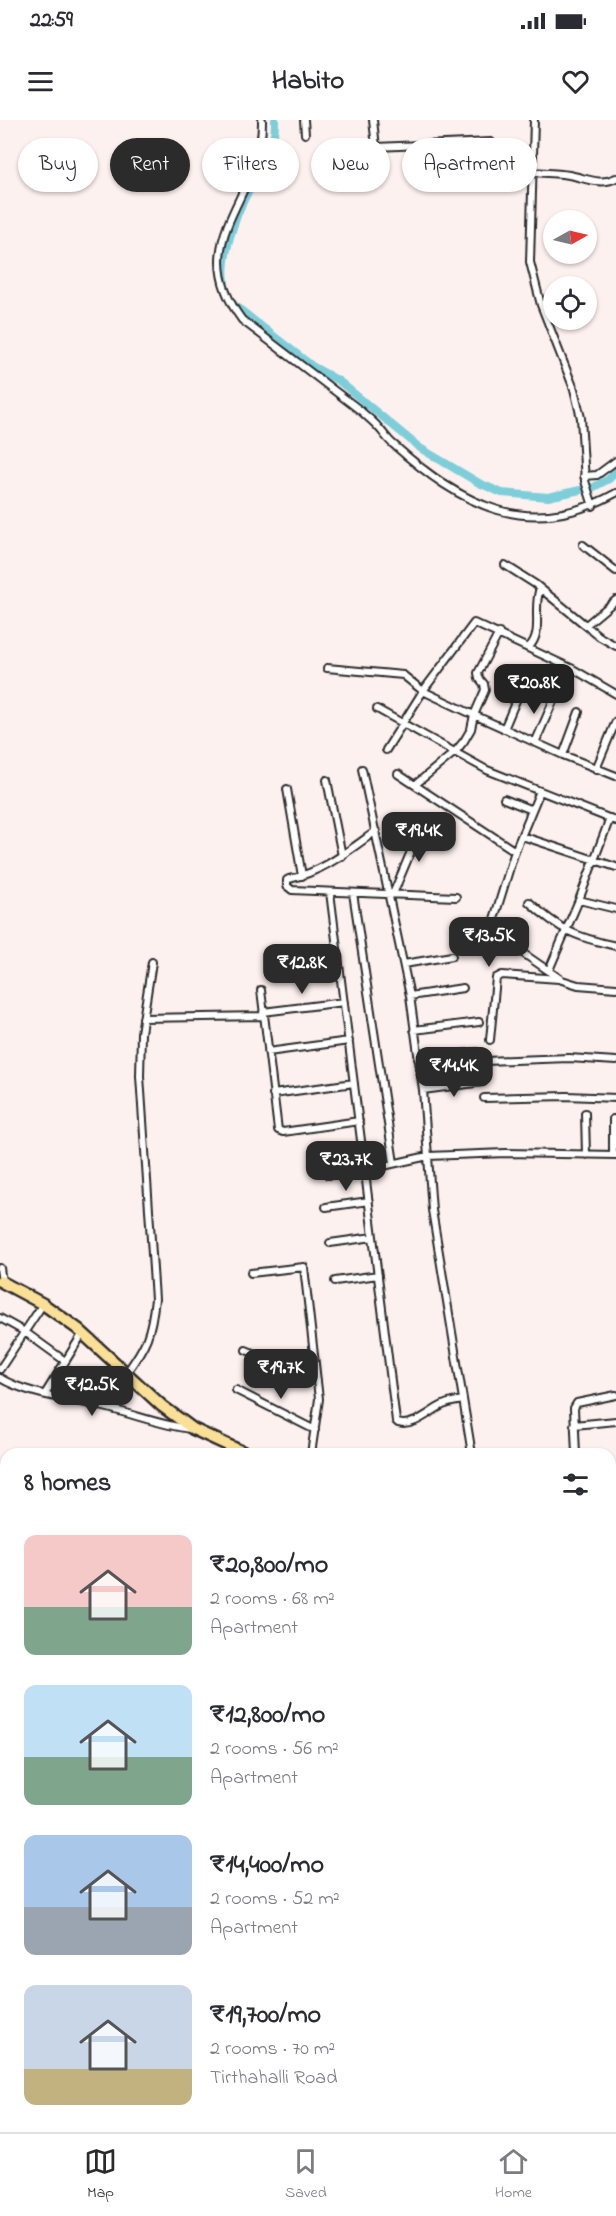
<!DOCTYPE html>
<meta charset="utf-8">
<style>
body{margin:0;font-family:"Indie Flower",sans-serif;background:#f2f2f3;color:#2b2b33;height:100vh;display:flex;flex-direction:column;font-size:22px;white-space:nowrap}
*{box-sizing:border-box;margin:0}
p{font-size:20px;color:#7c7c81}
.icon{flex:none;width:33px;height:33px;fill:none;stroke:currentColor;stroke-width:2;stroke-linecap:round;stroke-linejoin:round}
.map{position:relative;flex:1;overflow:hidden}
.drawer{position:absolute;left:0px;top:1328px;width:616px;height:686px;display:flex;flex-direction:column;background:#fff;border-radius:18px 18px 0 0;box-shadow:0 2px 4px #0004}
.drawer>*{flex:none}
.guide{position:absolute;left:18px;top:18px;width:580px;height:54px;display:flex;gap:12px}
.needle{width:39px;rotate:82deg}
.controls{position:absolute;left:543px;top:90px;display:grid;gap:12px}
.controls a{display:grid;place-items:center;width:54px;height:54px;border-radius:50%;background:#fff;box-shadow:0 2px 4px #0004;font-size:30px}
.price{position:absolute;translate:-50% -51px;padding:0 14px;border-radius:12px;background:#2b2b2b;color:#fff;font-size:20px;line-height:39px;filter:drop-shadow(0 2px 3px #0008)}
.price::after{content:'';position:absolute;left:50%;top:36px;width:18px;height:14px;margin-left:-9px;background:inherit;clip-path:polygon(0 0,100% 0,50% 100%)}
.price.selected{background:#222;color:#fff}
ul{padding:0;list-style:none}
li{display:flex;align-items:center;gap:18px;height:150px;padding:0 24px}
li span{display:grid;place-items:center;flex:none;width:168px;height:120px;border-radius:12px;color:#555}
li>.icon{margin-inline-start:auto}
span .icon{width:72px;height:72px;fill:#fffc;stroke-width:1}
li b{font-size:26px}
h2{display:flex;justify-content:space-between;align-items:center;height:72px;padding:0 24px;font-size:26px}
.pill{padding:0 21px;border-radius:27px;background:#fff;box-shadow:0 2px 4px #0004;font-size:21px;line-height:54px}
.pill.selected{background:#2b2b2b;color:#fff}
.status{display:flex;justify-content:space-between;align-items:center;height:42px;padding:0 30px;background:#fff;direction:ltr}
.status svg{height:16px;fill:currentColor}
header{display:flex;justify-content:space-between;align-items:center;height:78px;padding:0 24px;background:#fff;font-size:27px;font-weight:700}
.tab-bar{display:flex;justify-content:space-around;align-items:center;height:84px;border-top:2px solid #e1e1e2;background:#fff;font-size:16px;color:#7c7c81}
.tab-bar a{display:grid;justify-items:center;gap:3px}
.tab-bar .selected{color:#2b2b2b}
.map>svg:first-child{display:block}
.water{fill:#7eceda;stroke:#5d8d94;stroke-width:1.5}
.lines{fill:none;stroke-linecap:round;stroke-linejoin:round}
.canal{stroke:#7eceda;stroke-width:8}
.minor-casing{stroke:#2b2b2b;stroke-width:10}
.tertiary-casing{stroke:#2b2b2b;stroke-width:12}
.trunk-casing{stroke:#2b2b2b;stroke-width:15}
.minor{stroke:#fff;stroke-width:6}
.tertiary{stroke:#fff;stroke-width:8}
.trunk{stroke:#fadf96;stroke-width:10}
</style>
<div class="status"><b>22:59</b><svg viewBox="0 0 49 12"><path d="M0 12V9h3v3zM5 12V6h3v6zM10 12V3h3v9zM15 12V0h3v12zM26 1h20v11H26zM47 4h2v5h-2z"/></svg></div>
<header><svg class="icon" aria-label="menu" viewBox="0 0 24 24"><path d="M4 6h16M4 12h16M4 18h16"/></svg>Habito<svg class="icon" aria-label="heart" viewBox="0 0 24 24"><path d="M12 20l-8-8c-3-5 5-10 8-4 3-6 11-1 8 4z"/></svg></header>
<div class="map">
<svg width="616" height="2012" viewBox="0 0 616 2012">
<rect width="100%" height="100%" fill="#fdf1ef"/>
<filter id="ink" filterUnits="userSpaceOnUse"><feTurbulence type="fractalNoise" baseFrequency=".0167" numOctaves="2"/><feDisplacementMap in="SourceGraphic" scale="12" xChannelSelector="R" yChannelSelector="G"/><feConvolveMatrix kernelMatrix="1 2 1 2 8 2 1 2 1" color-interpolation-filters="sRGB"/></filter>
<g filter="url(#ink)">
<path class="water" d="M0,1368l6,4v278l-6,-5z
M611,1822l5,4v186h-163l-11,-5h168z"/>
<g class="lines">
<path class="canal" d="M225,161c-4,-23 10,-64 21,-85 13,-24 30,-47 29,-76
M233,184l79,62 27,15 81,67 59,35 23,10 46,4 46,-10 15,-8 7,-8"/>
<g class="minor-casing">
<path id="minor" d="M262,0c2,78 -80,119 -20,200l119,91c5,5 12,10 17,16 5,5 9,12 15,17 68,61 135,98 223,49
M304,0l1,14
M373,0l3,27 115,-5
M534,0l-4,142 11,43 33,84 7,29 4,63 8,25
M531,52c13,1 26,1 38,3 17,3 31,11 47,3
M584,356l13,-1 19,-14
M583,425l33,26
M505,445l30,19 65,53 16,9
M586,505l30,-25
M529,527c15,-15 3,-37 11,-59
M327,548l76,7 20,16 51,24 89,40 53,21
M377,589l110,61 129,51
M504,609l16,-38
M535,623l20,-46
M386,630l37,-59 51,-68 99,46 43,25
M563,635l16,-43
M362,649l48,227 13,94 9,120 40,244
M596,649l20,-48
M398,654l117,77
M327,660l15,76
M416,664l39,-32 9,-11 7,-12 3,-14 11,-25 -1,-6 -5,-6 -1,-5 21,-40
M287,669l15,87
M540,671l-25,60 -21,68 1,11 6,8 61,42 16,5 38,3
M504,679l28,11
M376,711c-28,20 -53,41 -87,48l-2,1v6l5,4 164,7
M522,716l94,31
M330,772l66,529 2,2c15,5 32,-12 45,-18 7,-3 13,-4 20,-5
M353,773l41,270
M393,774l30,-71
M579,780l37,9
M529,782c31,28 46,35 87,44
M404,844l48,-8
M549,850l30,-70 31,-82
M261,870l17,140 5,2 76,-11
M410,876l53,-8
M263,892l81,-10
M143,898l120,-2
M414,910l65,-8
M490,920l6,-62 6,-3 57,4
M268,932l81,-11
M418,939l59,-7
M485,941l84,-3 47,3
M423,970l60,-8
M273,974l81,-11
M484,978l83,-2 49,2
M585,993l1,42
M613,1035v-36
M328,1055l37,-5 63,-14 78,-3 110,2
M326,1087l43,-6
M330,1123l43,-6
M0,1148l2,14
M251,1153l53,-6 15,132 -8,55
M335,1161l43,-6
M0,1198l25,14 40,29
M246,1230l71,30
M0,1249l43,-65
M127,1252c20,-28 24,-38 28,-73l-15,-223 1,-43 11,-71
M0,1258c28,17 72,21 104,29 29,7 56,18 86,22
M236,1270l79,40
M45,1274l38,-61
M574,1305l42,-4
M576,1334l-2,-46 3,-5 39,-8
M610,1404h6
M610,1448l6,-8
M0,1945l6,-7
M0,1986l6,5
M25,2007l4,5
M216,2007l5,5
M346,2007l7,5
M31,2012l4,-5
M96,2012l9,-5
M179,2012l8,-5
M247,2012l5,-5
M302,2012l4,-5"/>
</g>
<g class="tertiary-casing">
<path id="tertiary" d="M610,1752l6,5"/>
</g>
<g class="trunk-casing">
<path id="trunk" d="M0,1161l43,23 35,25 84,77 31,23 54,25
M610,1356h6
M610,1900l6,-6
M499,2012l5,-5"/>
</g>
<use href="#minor" class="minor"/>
<use href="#tertiary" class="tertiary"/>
<use href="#trunk" class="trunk"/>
</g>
</g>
</svg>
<div class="controls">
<a><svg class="needle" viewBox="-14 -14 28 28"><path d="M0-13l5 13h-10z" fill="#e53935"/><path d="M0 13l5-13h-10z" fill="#7c7c81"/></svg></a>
<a><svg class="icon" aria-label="locate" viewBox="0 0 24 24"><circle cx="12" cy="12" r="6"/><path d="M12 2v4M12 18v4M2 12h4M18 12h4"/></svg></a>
</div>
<b class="price selected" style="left:534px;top:595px">₹20.8K</b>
<b class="price" style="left:419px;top:743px">₹19.4K</b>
<b class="price" style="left:489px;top:848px">₹13.5K</b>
<b class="price" style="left:302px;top:875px">₹12.8K</b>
<b class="price" style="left:454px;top:978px">₹14.4K</b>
<b class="price" style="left:346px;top:1072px">₹23.7K</b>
<b class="price" style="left:281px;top:1280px">₹19.7K</b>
<b class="price" style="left:92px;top:1297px">₹12.5K</b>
<div class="guide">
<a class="pill">Buy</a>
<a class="pill selected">Rent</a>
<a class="pill">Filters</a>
<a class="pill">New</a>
<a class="pill">Apartment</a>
</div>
<section class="drawer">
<h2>8 homes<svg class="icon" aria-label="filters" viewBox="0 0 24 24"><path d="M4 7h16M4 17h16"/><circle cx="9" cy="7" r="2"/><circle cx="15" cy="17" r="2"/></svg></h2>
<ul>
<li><span style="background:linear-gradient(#f6c9c9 60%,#7fa58c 0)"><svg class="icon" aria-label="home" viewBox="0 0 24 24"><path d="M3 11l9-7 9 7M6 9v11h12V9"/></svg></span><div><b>₹20,800/mo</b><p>2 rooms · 68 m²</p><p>Apartment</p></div></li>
<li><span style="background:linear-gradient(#bfe0f5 60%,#7fa58c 0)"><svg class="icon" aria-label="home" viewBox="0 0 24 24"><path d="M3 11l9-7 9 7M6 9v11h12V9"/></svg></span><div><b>₹12,800/mo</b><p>2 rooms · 56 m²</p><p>Apartment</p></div></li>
<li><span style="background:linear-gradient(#a9c7e8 60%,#9aa5b1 0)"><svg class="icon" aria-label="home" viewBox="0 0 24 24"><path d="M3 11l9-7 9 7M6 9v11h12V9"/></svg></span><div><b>₹14,400/mo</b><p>2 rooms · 52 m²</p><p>Apartment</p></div></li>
<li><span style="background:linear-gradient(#c9d6e8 70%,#c2b280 0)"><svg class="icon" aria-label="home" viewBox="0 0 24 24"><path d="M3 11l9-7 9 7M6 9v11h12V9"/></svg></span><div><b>₹19,700/mo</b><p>2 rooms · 70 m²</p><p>Tirthahalli Road</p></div></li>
</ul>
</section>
</div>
<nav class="tab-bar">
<a class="selected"><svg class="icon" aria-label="map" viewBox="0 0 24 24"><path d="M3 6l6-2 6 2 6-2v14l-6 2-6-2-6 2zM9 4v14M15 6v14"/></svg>Map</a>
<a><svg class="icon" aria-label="saved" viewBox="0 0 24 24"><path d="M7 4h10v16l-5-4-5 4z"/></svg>Saved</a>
<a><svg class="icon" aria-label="home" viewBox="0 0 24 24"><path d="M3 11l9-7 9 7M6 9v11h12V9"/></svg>Home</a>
</nav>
